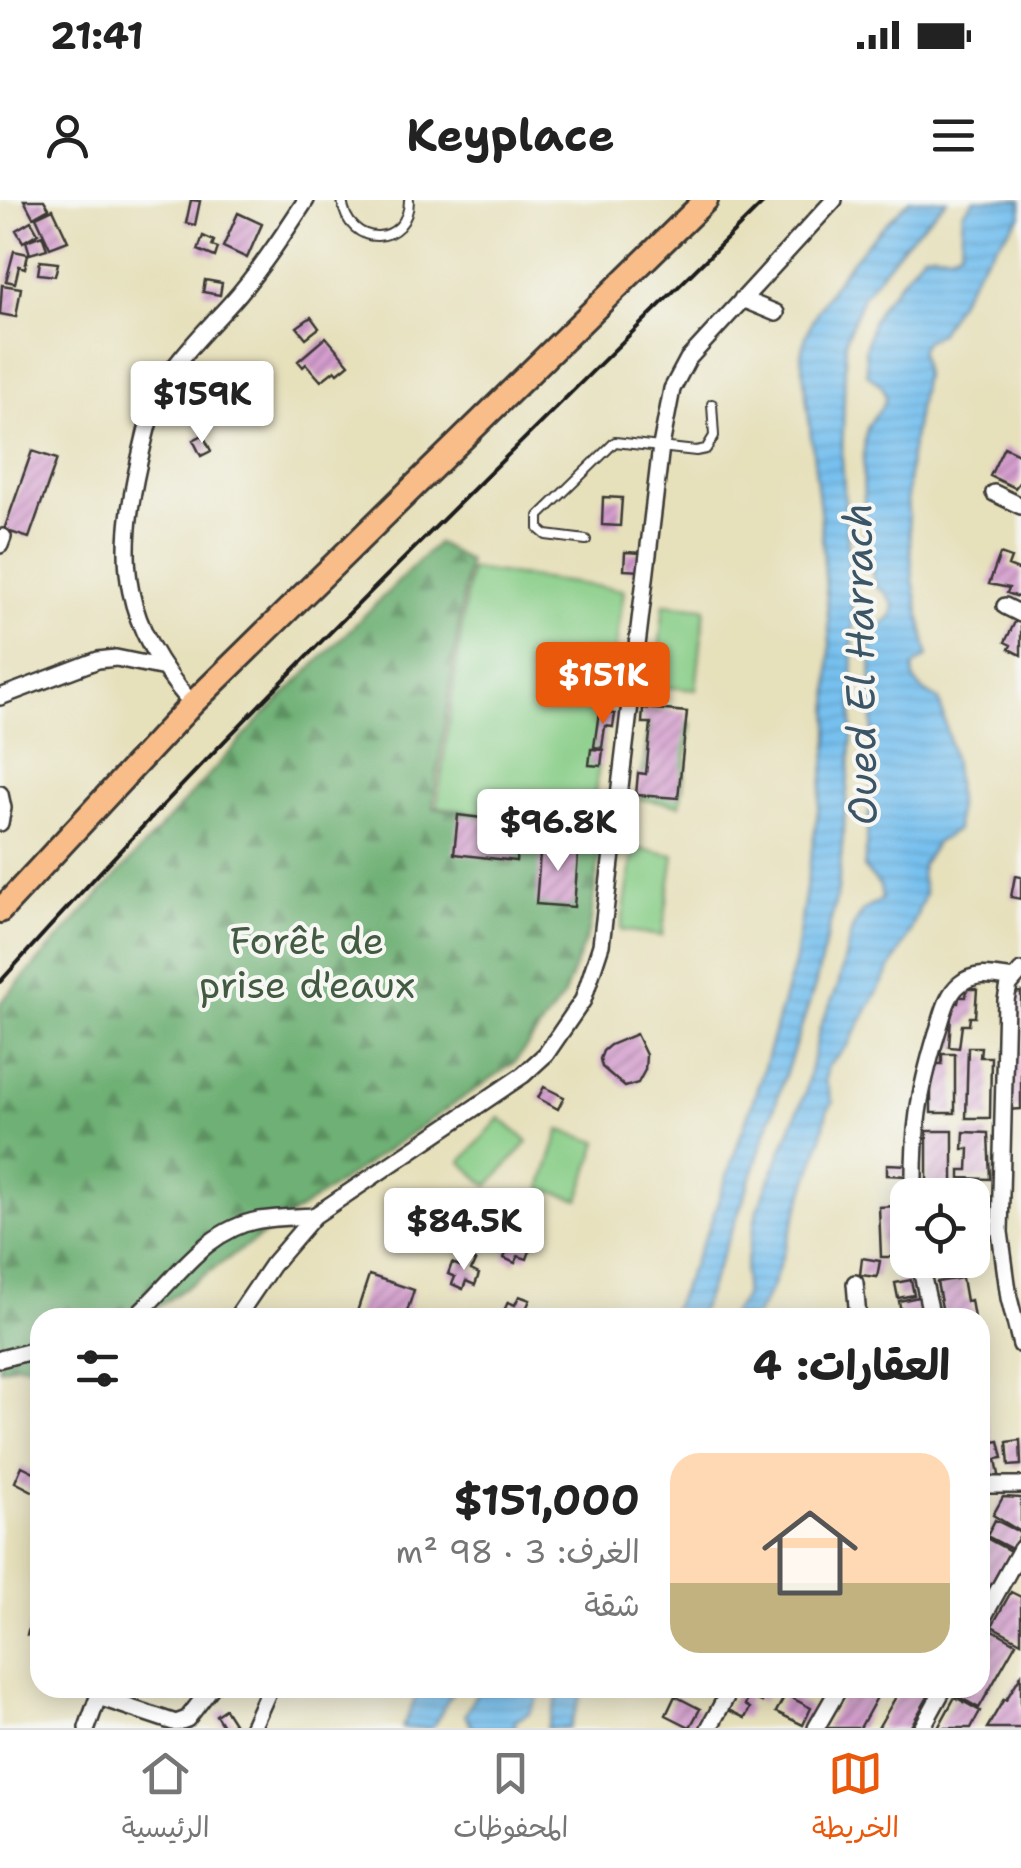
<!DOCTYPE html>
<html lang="ar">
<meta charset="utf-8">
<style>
body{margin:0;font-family:"Shantell Sans","Playpen Sans Arabic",sans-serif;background:#f6f6f6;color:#222;direction:rtl;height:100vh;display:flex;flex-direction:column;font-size:38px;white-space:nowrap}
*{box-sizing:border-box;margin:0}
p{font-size:32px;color:#767676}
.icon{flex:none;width:55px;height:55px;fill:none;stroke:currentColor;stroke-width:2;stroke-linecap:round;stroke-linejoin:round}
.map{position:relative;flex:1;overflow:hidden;direction:ltr}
.panel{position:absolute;left:30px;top:1108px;width:960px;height:390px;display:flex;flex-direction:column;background:#fff;border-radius:30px;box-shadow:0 5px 25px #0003;direction:rtl}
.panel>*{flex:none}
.controls{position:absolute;left:890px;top:978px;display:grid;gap:20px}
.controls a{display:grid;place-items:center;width:100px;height:100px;border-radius:20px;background:#fff;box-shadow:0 5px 25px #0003;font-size:50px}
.price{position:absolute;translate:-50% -85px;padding:0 22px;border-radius:10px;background:#fff;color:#222;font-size:32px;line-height:65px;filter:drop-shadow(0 2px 5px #0008)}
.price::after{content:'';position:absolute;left:50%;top:60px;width:30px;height:22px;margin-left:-15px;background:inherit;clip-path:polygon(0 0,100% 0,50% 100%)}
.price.active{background:#ea580c;color:#fff}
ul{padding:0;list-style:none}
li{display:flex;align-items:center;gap:30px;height:250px;padding:0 40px}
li+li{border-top:2px solid #e0e0e0}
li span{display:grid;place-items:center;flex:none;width:280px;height:200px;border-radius:30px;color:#555}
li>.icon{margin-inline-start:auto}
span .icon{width:120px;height:120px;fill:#fffc;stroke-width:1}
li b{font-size:42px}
h2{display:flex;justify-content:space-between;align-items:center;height:120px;padding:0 40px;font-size:42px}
.status{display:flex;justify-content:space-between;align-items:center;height:70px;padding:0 50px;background:#fff;direction:ltr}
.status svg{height:28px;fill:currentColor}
header{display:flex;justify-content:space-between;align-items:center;height:130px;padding:0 40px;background:#fff;font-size:45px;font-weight:700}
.tab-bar{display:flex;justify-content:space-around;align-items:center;height:140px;border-top:2px solid #e0e0e0;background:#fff;font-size:28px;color:#767676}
.tab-bar a{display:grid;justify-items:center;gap:5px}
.tab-bar .active{color:#ea580c}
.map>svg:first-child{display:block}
.grass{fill:#88cd87;stroke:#527452;stroke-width:2.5}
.forest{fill:url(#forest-firs);stroke:#456648;stroke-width:2.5}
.water{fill:url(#water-rules);stroke:#496e86;stroke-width:2.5}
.building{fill:url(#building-hatch)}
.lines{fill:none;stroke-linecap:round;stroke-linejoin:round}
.service-casing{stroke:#3a3934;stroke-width:12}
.minor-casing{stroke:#3a3934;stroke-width:20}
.primary-casing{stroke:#3a3934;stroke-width:28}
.service{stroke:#fff;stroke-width:8}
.minor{stroke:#fff;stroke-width:15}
.primary{stroke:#f8bd89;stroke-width:22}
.rail{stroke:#1c1c1c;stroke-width:4}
.labels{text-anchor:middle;stroke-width:8;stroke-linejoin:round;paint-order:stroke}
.park-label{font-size:38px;fill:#425a41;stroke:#f6f6f2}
.water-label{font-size:40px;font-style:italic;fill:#3c5566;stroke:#f6f6f2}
</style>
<div class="status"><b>21:41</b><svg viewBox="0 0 49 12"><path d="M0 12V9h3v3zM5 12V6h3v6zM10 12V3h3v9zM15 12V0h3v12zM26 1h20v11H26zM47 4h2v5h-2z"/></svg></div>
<header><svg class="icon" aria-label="menu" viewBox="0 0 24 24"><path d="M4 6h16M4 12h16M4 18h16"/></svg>Keyplace<svg class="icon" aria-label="person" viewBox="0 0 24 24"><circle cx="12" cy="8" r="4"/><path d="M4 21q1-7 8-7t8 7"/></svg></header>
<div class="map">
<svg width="1021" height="1528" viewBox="0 0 1021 1528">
<defs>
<pattern id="forest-firs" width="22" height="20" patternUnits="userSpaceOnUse" patternTransform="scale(2.5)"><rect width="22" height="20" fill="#6eb074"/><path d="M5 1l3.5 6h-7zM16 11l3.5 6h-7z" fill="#5a8e5e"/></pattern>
<pattern id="water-rules" width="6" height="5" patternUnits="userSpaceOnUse" patternTransform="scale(2.5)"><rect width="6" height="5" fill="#76c0ef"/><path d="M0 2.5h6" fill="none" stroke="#66a4cc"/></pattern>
<pattern id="building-hatch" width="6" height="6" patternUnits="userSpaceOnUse" patternTransform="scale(2.5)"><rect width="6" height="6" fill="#d49dcd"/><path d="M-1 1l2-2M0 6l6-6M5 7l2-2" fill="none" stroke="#ab7fa6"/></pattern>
</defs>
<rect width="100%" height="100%" fill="#f6f6f2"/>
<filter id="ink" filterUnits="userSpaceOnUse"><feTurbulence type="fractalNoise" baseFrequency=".01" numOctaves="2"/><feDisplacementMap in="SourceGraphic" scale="20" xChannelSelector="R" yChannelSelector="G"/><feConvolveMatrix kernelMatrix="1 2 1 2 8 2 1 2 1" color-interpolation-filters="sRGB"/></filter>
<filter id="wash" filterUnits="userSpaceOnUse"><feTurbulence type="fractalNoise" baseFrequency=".0048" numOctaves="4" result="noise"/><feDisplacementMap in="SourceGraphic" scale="40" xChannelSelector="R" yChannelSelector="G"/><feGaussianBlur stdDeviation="2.25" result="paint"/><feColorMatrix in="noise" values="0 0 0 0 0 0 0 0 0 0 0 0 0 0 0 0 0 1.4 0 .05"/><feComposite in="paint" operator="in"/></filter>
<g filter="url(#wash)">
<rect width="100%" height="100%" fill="#e6e0bb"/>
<path class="grass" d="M470,369l154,21 -34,238 -153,-21z
M664,404l41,4 -9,82 -41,-4z
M650,518l41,5 -11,82 -41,-6z
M634,648l40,7 -12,81 -41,-6z
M500,918l28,24 -40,44 -27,-24z
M560,930l38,12 -19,58 -38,-12z"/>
<path class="forest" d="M437,343l31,18 -35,247 169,24 -12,96 -27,69 -48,65 -372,255 -103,1v48l-23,-2 -17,5v-366l262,-286z"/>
<path class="water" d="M910,0h37l-43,44 -41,52 -17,43 -4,120 11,158 -1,120 -14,154 -23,95 -72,215 -39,101 -6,15h-29l40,-89 53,-154 33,-114 34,-221 1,-96 -10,-134 -19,-154c10,-56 68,-116 109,-155z
M974,0h47v16l-39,46 -43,72 -14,7 -5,10 4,23 -14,83 -3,41 6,82 15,76 -14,10c-4,19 11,26 25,34 13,47 21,80 17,130l-20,13 -14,22 -1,11 4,18 -16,41 -61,110 -20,21 -3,14 8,23 -6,8 -6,30 -49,146 -17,30h-26l15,-20 1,-28 12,-58 48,-118 15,-66 18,-41 14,-57 11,-18 19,-12 -2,-13 -16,-18 9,-93 -2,-135 3,-9 17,-13 3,-12 -8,-13 -11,-8c-10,-34 -15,-118 -9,-153 3,-14 16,-21 20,-34l-4,-12 -15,-12 -2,-24 7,-28 10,-18 42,-51c14,-3 24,6 37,-4l2,-37z
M420,1488h35l-23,40h-30z
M479,1488h64l-14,25 -14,8v7h-42l-8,-13z
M561,1488h23l-15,40h-22z"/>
<g id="blocks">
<path class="building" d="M24,0h20l5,8 -16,9z
M191,0l9,1 -5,24 -9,-2z
M53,9l15,32 -18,7 -14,-31z
M238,13l24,11 -15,34 -24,-11z
M31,21l7,12 -15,9 -7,-12z
M42,35l5,14 -17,5 -4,-13z
M203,36l11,5 -2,5 6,2 -3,9 -17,-7z
M14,51l14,3 -3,14 -6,-2 -4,17 -9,-2z
M40,61l18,2 -3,13 -17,-2z
M205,80l17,3 -2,12 -17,-3z
M2,85l19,3 -5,29 -16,-3z
M311,117l8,11 -13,10 -9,-11z
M326,137l23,27 -11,9 -3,-3 -14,11 -15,-17 -3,3 -5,-6z
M203,235l8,16 -10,5 -8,-16z
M1004,247l17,8v25l-6,8 -25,-12z
M32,251l25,8 -28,79 -25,-8z
M603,297l19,1 -2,28 -18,-1z
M625,352l18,1 -1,18 -18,-1z
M1000,354l11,4 -3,8 13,5v27l-14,-5 2,-5 -20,-4z
M1016,420l5,3v32l-12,-6 2,-4 -6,-3z
M643,508l44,4 -9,86 -42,-3 2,-22 8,1 5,-51h-9z
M599,512l16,2 -2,13 -8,-1 -3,22 -8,-1z
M591,549l12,1 -2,16 -12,-1z
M546,602l35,5 -2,10 -35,-5z
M458,615l63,8 -5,38 -62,-7z
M541,641l38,2 -5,64 -38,-3z
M1015,676l6,1v22l-10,-2z
M967,789h10l-2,28h-5l-1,8h-7l-3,23 -10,-1 3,-44h6l1,-6h7z
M1021,792v117l-15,1v-11l5,-1 2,-105z
M636,834l10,21 -1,15 -7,13 -13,4 -23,-20 -2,-8 3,-8 7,-6z
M968,847h13l-1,10h11l-1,61h-24z
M942,854h13v59h-24v-49h11z
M544,887l20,10 -6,12 -20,-11z
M927,931h26v64h-26z
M964,932l24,1 2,46 -30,-1v-8h8l1,-21h-6z
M887,964l22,1 -1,11 -21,-1z
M897,1006l2,51h-18l-2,-50z
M984,1030l2,25 -14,2v-26z
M516,1032l11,4 -4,9 8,3 -4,11 -9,-3 -3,7 -11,-5 3,-7 -7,-3 4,-11 8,3z
M463,1057l12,4 -4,9 8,4 -4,11 -9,-4 -3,8 -11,-5 3,-7 -7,-3 4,-11 8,3z
M862,1058l18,3 -3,16 -17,-2z
M369,1075l45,15 -9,28h-50z
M962,1078l4,23 5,-1 3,18h-30l-7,-36z
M911,1080l3,15 -16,3 -3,-15z
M519,1096l11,4 -4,9 9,4 -2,5h-23l-7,-5 5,-11 7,3z
M924,1096l4,19 -26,3 -3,-17z
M980,1188l13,54 6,-1 4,17 -7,1 3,16 -19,4z
M1020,1240l1,25 -12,1 -2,-24z
M22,1266l18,9v20l-25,-13z
M1003,1297l18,1v34l-28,-17z
M995,1320l26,13 -9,16 -25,-13z
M986,1338l24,13 -30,54v-57z
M1011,1392l10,5v45l-29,-16z
M34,1412l6,2 -3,24 -10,-3z
M993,1430l23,13 -37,65 -23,-13 5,-7h19v-35z
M1021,1475v53h-34l17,-29 2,1z
M739,1488h30l-7,14 -13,-6 -4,9 5,3 -5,10 -17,-8z
M789,1488h8l-5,10 19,10 -8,17 -27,-13z
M848,1488h34l-22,40h-35z
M901,1488h32l-23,40h-32z
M675,1496l25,13 -10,18 -24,-12z
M955,1497l25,14 -9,17h-33z
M225,1509l9,14 -10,5 -8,-13z"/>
</g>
</g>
<g filter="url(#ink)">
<use href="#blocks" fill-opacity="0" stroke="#3a3934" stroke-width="2.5"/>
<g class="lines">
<g class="service-casing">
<path id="service" d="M342,0c6,50 67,46 67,0
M586,340l-40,-5 -7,-6v-13l76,-74 81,9 10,-2 8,-13 -2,-32"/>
</g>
<g class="minor-casing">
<path id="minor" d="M742,99l34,14
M994,293l27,13
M0,345l3,-8
M1005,406l16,8
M0,497l98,-37 18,-2 44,9
M192,504c-70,-82 -76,-140 -53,-242 7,-30 13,-61 30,-87 20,-30 47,-54 70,-81 25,-30 46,-62 67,-94
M0,594l3,14 -3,15
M1021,771l-12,14 -3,15 -6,232 9,66 12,47
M914,995c-1,-66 4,-99 23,-162 6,-17 9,-38 23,-49 16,-13 34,-8 53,-5
M919,1060l13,58
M855,1083l3,35
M133,1118c40,-34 70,-88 126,-98 18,-3 37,-3 55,-4
M236,1118l36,-53 42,-49 209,-141 23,-21 37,-54 18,-55 60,-499 11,-57 16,-30 146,-159
M0,1159l40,-10
M980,1285h41
M980,1423l41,-74
M98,1497l78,26 11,-4 24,-31
M87,1528l14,-39
M252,1528l18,-40
M709,1528l22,-40
M816,1528l23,-40
M922,1528l22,-40"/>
</g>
<g class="primary-casing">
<path id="primary" d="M0,711l192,-207 514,-504"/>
</g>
<use href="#service" class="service"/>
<use href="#minor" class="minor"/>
<use href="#primary" class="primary"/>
<path class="rail" d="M0,782c243,-272 507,-525 766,-782"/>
</g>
</g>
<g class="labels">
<g class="park-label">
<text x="307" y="754">Forêt de<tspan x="307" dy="44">prise d'eaux</tspan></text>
</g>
<g class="water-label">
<text transform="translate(860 464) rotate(-91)" y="14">Oued El Harrach</text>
</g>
</g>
</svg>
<div class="controls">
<a><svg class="icon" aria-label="locate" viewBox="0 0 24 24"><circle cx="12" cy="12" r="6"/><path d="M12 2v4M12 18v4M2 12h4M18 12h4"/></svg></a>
</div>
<b class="price" style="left:202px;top:246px">$159K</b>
<b class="price active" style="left:603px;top:527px">$151K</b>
<b class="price" style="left:558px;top:674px">$96.8K</b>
<b class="price" style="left:464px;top:1073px">$84.5K</b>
<section class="panel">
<h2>العقارات: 4<svg class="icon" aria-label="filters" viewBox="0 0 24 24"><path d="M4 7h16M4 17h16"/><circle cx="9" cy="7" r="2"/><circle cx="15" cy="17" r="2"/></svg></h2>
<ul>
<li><span style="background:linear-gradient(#ffd9b3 65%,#c2b280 0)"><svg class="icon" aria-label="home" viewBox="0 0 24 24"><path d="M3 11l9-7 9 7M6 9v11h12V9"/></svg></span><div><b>$151,000</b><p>الغرف: 3 · 98 m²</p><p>شقة</p></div></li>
</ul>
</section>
</div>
<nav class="tab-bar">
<a class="active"><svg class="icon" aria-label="map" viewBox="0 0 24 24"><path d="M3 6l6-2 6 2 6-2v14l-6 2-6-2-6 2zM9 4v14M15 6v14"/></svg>الخريطة</a>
<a><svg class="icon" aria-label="saved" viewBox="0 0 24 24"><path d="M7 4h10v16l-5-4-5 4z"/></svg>المحفوظات</a>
<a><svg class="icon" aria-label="home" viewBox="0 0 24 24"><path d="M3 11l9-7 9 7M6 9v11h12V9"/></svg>الرئيسية</a>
</nav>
